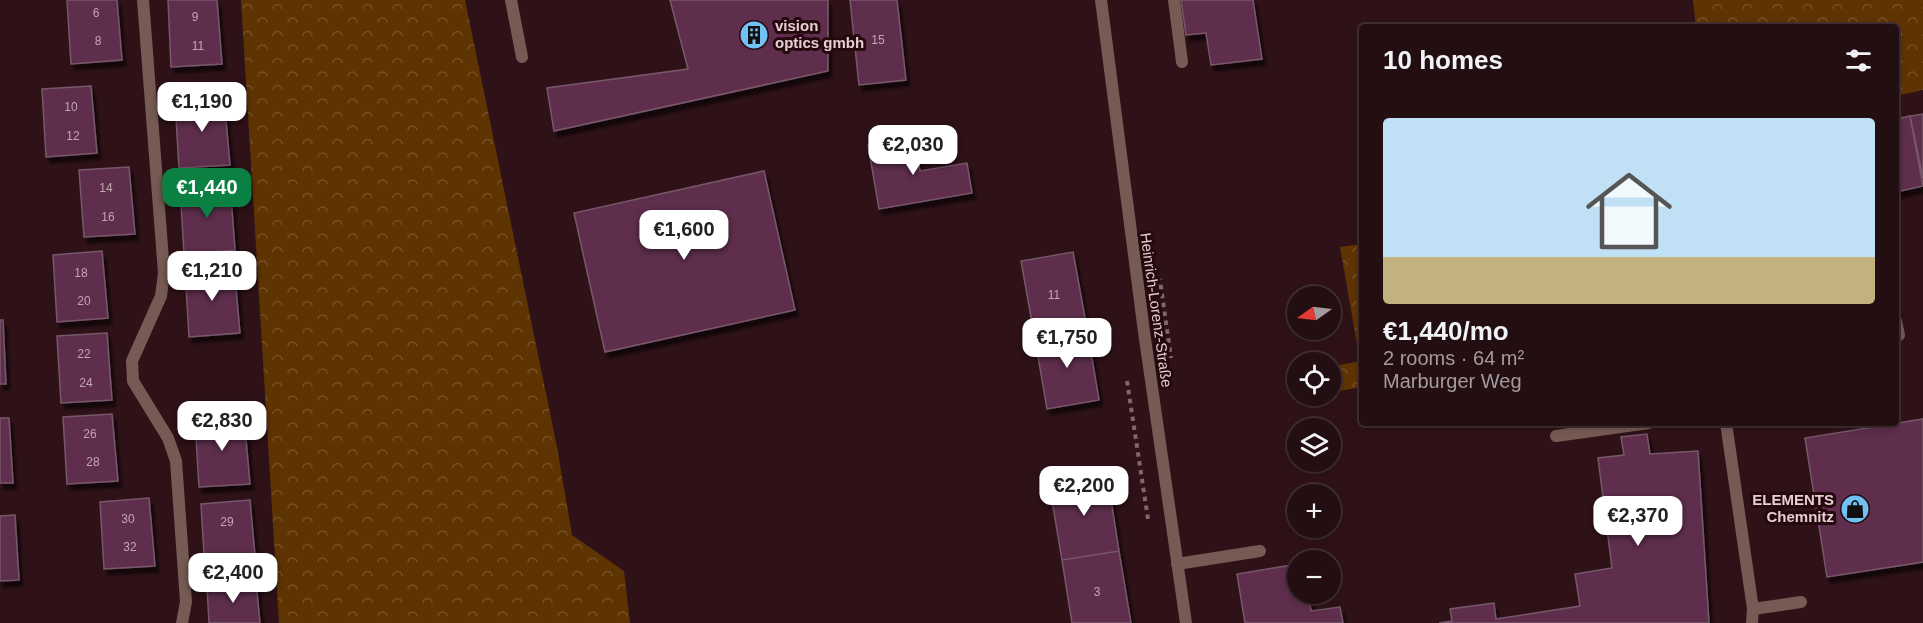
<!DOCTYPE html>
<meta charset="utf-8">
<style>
body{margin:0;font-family:Arial,sans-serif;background:#2b171b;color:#f1f3f6;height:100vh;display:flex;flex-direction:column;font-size:22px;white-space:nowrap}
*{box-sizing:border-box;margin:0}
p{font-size:20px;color:#a39c9f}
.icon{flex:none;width:33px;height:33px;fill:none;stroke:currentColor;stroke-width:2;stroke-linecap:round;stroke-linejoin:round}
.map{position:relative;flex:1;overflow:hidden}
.sheet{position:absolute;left:1359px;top:24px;width:540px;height:402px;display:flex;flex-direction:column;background:#230e12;border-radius:6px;box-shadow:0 3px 9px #0003,0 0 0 2px #402e32}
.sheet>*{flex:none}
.needle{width:39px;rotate:256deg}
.controls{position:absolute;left:1287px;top:286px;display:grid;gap:12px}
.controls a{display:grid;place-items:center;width:54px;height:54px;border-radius:50%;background:#230e12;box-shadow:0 3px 9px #0003,0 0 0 2px #402e32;font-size:30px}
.price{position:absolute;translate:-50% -51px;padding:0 14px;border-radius:12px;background:#fff;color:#222;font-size:20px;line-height:39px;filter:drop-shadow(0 2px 3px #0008)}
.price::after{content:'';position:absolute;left:50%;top:36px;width:18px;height:14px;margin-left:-9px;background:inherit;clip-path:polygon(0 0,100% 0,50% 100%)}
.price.selected{background:#0b8043;color:#fff}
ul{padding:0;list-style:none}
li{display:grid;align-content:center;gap:12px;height:318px;padding:0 24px}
li span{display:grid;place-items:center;height:186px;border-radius:6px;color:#555}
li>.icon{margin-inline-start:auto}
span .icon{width:108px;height:108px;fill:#fffc;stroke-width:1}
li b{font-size:26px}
h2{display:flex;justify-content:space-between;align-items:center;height:72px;padding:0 24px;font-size:26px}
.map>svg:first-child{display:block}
.forest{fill:url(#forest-crowns)}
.building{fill:#5f2d4d;stroke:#77586a;stroke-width:1.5;filter:url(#shadow)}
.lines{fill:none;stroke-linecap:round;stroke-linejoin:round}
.path{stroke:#81676c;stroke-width:4;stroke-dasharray:4.5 4.5;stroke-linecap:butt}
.service{stroke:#765b54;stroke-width:12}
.minor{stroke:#765b54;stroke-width:12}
.tertiary{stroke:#765b54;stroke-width:12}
.labels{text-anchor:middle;stroke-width:6;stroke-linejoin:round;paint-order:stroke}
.number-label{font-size:12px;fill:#c3a6b0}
.poi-label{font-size:15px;font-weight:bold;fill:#e4ced1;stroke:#25090f;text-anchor:start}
.street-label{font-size:15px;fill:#e4ced1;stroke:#25090f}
</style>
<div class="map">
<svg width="1923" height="623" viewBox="0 0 1923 623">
<defs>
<pattern id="forest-crowns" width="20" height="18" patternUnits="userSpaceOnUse" patternTransform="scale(1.5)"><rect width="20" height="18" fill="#5f3403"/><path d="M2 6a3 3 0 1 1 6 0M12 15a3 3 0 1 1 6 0" fill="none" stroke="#765027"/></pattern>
<filter id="shadow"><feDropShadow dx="3.5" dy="6" stdDeviation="1.5" flood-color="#0009"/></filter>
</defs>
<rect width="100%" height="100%" fill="#2f1218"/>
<path class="forest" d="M241,0h224l92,447 15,88 52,36 6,52h-351z
M1693,0h230v90l-27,6v-69h-200z
M1362,244v143l-28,5 -3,-25 29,-6 -20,-114z"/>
<path class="building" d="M67,0h50l5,60 -51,4z
M168,0h49l5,64 -51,3z
M670,0h158v71l-274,60 -7,-43 141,-19z
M850,0h47l9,80 -47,5z
M1181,0h72l9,59 -51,6 -5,-32 -20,2z
M91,86l6,67 -51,4 -4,-68z
M224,98l6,67 -51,3 -4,-67z
M1923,114v64l-13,-62z
M1910,116l13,70 -27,6v-73z
M914,137l6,34 47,-8 5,30 -93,16 -11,-64z
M129,167l6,67 -51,3 -5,-67z
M764,171l31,139 -190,42 -31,-139z
M230,183l5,67 -51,4 -4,-67z
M102,251l6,67 -51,4 -4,-67z
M1073,252l14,77 -52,10 -14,-78z
M234,266l6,67 -51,4 -4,-67z
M0,320h3l3,64h-6z
M1087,329l12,71 -52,9 -12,-70z
M107,333l5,67 -51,3 -4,-67z
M112,414l6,67 -51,3 -4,-67z
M244,417l6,67 -51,3 -4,-67z
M0,418h9l4,65h-13z
M1923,419v143l-96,15 -22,-139z
M1647,434l3,20 48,-3 11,172h-270l13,-2 -2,-12 44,-6 2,16 84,-13 -5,-32 37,-6 -14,-110 26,-3 -3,-18z
M1107,474l12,77 -57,9 -13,-77z
M149,498l6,68 -51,3 -4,-67z
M250,500l6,67 -51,4 -4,-67z
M15,515l4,65 -19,1v-65z
M1119,551l12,72h-59l-10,-63z
M1298,564v30h10l3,17 29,-4 3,16h-98l-8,-49z
M256,582l4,41h-51l-2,-37z"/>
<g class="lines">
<path class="path" d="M1156,281l4,-1 11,78
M1127,381l21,138h3"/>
<path class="service" d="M511,0l11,57
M1174,0l8,62
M1896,321l3,14 -3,1
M1726,423l27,186 -1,14
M1556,436l93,-13
M1177,564l83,-13
M1753,609l48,-7"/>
<path class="minor" d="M143,0l21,273 -3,23 -29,65 1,20 35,57 8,23 10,141 -4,21"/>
<path class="tertiary" d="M1101,0l43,332 42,291"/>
</g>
<defs>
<g id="building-disc" transform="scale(1.5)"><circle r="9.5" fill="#72c1f5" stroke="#25090f"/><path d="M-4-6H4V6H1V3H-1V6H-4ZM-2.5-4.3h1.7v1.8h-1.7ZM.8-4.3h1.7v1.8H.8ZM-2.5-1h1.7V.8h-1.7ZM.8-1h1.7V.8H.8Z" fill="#111"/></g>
<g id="shop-disc" transform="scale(1.5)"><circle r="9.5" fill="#72c1f5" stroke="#25090f"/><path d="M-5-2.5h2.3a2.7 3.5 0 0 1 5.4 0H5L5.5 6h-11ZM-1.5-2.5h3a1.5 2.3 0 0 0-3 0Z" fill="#111"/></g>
</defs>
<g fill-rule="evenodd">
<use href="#building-disc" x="754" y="35"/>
<use href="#shop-disc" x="1855" y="509"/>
</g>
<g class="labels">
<g class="number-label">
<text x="96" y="17">6</text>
<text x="195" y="21">9</text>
<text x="878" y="44">15</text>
<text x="98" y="45">8</text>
<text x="198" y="50">11</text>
<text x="71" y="111">10</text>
<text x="73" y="140">12</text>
<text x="106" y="192">14</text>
<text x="108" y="221">16</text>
<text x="81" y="277">18</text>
<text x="1054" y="299">11</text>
<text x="84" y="305">20</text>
<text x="84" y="358">22</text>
<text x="86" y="387">24</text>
<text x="90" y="438">26</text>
<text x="93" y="466">28</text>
<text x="128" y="523">30</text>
<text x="227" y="526">29</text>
<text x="130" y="551">32</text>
<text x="1097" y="596">3</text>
</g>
<g class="poi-label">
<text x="775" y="31">vision<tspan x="775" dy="17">optics gmbh</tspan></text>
<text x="1834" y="505" text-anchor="end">ELEMENTS<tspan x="1834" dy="17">Chemnitz</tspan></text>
</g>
<g class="street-label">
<text transform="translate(1156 310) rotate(82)" y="5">Heinrich-Lorenz-Straße</text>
</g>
</g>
</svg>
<div class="controls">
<a><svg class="needle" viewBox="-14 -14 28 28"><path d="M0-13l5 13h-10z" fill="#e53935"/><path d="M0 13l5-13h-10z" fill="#a39c9f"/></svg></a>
<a><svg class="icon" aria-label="locate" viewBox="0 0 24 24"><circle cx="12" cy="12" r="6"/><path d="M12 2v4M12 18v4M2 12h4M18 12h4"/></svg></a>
<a><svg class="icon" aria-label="layers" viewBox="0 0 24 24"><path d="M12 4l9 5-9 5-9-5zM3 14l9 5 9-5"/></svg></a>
<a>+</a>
<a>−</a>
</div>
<b class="price" style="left:202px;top:133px">€1,190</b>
<b class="price" style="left:913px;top:176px">€2,030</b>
<b class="price selected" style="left:207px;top:219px">€1,440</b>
<b class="price" style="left:684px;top:261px">€1,600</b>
<b class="price" style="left:212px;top:302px">€1,210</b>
<b class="price" style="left:1067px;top:369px">€1,750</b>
<b class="price" style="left:222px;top:452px">€2,830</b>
<b class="price" style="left:1084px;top:517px">€2,200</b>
<b class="price" style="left:1638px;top:547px">€2,370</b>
<b class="price" style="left:233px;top:604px">€2,400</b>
<section class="sheet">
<h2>10 homes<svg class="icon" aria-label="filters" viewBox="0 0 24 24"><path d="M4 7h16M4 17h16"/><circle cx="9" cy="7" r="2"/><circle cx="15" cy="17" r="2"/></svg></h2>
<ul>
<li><span style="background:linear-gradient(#bfe0f5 75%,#c2b280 0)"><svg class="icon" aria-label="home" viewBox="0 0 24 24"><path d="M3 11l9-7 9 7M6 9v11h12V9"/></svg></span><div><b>€1,440/mo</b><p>2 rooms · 64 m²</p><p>Marburger Weg</p></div></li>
</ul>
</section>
</div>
